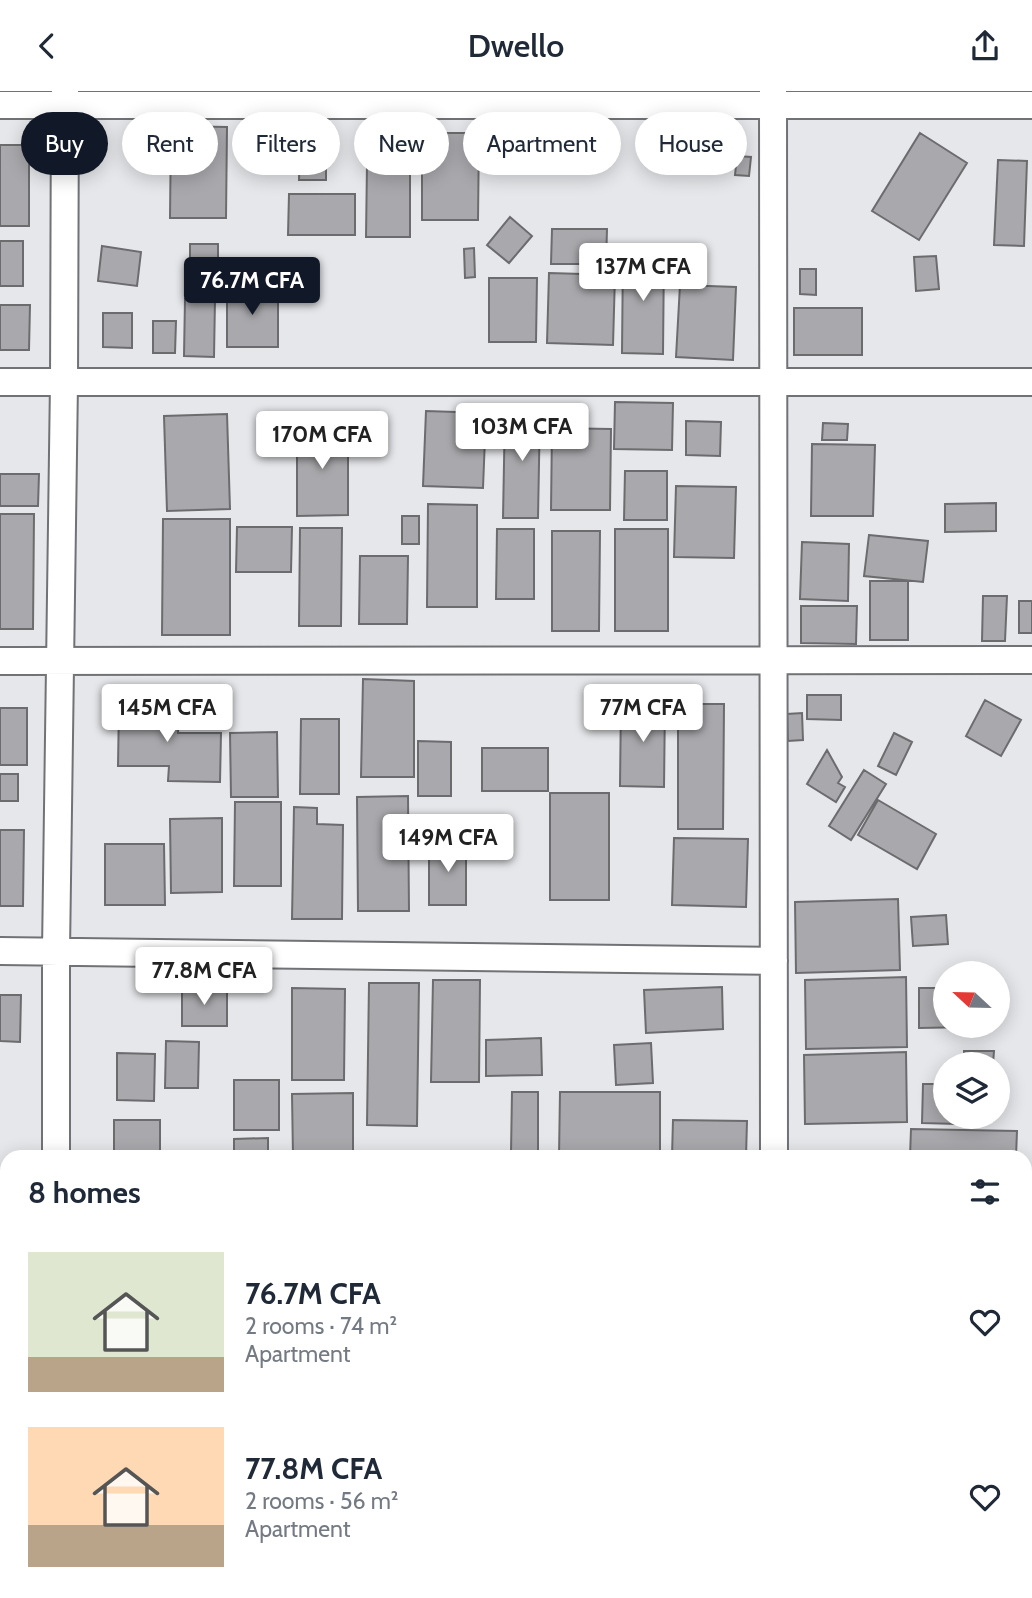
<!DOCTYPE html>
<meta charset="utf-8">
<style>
body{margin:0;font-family:Cabin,sans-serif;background:#f6f6f7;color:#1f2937;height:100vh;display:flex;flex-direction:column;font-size:26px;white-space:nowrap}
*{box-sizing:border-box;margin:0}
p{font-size:23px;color:#747a83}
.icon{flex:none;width:38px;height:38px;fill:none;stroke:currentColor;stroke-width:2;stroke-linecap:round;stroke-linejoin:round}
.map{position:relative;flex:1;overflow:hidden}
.sheet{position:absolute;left:0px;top:1059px;width:1032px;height:450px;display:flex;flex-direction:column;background:#fff;border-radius:21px 21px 0 0;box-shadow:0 4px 18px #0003}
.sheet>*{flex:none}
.top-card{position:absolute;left:21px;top:21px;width:990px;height:63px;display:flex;gap:14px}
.needle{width:46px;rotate:292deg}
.fabs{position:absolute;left:933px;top:870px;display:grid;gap:14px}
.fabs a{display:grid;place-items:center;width:77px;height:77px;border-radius:50%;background:#fff;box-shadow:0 4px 18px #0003;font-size:35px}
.price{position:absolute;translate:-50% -60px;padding:0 16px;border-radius:7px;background:#fff;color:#222;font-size:23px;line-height:46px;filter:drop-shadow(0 2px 4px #0008)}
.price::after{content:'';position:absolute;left:50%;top:42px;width:21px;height:16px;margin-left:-10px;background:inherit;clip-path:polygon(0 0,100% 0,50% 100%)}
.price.on{background:#111827;color:#fff}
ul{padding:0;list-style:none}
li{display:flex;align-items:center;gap:21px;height:175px;padding:0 28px}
li span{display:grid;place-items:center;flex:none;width:196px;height:140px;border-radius:0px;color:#555}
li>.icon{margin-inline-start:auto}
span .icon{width:84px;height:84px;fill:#fffc;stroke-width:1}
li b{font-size:30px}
h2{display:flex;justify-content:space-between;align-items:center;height:84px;padding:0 28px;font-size:30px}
.tag{padding:0 24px;border-radius:32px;background:#fff;box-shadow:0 4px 18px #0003;font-size:24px;line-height:63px}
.tag.on{background:#111827;color:#fff}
header{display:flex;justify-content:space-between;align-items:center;height:91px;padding:0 28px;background:#fff;font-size:32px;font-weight:600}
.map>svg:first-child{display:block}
.building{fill:#a9a8ac;stroke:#6c6c6f;stroke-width:2}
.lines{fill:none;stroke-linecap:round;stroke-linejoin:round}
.street-casing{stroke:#717275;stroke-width:30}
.street{stroke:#fff;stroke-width:26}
</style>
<header><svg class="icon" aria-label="back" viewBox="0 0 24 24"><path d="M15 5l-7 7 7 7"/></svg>Dwello<svg class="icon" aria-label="share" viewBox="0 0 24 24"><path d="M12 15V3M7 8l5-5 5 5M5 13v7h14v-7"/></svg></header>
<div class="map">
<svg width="1032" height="1507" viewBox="0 0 1032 1507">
<rect width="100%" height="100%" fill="#e6e7ea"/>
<path class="building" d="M171,35l56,1 -1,91h-56z
M422,42h57l-1,87h-56z
M920,42l47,30 -48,77 -47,-29z
M0,54h29v81h-29z
M300,54h26v35h-27z
M737,65l14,1 -2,19 -14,-1z
M998,69l29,1 -3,85 -30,-1z
M367,73l43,1v72h-44z
M289,103h66v41h-67z
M510,126l22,19 -23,27 -22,-18z
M552,138h55l-1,35h-55z
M0,150h23v45h-23z
M190,153h28v33h-28z
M102,155l39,6 -4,34 -39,-5z
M474,157l1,29 -10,1 -1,-29z
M623,161h41l-1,102 -41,-1z
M936,165l3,33 -23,2 -2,-34z
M800,178h16v26l-16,-1z
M549,182l66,2 -2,70 -66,-2z
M489,187h48l-1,64h-47z
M680,194l56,2 -3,73 -57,-3z
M227,196h51v60h-51z
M185,208h30l-1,58 -30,-1z
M0,214h30l-1,45h-29z
M794,217h68v47h-68z
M103,222h29v35l-29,-1z
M153,230h23l-1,32h-22z
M615,311l58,1 -1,47 -58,-1z
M505,318h35l-2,109h-35z
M426,320l60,2 -3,75 -60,-2z
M227,323l3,95 -63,2 -3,-95z
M686,330l35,1 -1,34 -34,-1z
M823,332l25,1 -1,16h-25z
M297,335h51v89l-51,1z
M552,337l59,1 -1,81h-59z
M812,353l63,1 -2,71h-62z
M625,380h42v49h-43z
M0,383h39l-1,32h-38z
M676,395l60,1 -2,71 -60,-1z
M996,412v28l-51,1v-28z
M428,413l49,1v102h-50z
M0,423h34l-1,115h-33z
M402,425h17v28h-17z
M163,428h67v116h-68z
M237,436h55l-1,45h-55z
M300,437h42l-1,98h-42z
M497,438h37v70h-38z
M615,438h53v102h-53z
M552,440h48l-1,100h-47z
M869,444l59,6 -5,41 -59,-6z
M802,451l47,2 -1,57 -48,-2z
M360,465h48l-1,68h-48z
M870,490h38v59h-38z
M983,505h24l-2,45h-23z
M1019,510h13v32h-13z
M801,515h56l-1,38 -55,-1z
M363,588l51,2v96h-53z
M807,604h34v25l-34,-1z
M985,609l36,20 -20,36 -35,-20z
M621,610l44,1 -1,85 -44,-1z
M119,613h60l-1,29h43l-1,49 -52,-1 1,-15h-51z
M678,613h46l-1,125h-45z
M0,617h27v57h-27z
M802,622l1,27 -15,1 -1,-27z
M301,628h38v75h-39z
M277,641l1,65h-47l-1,-64z
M894,642l18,9 -16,33 -18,-9z
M418,650l33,1v54h-33z
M482,657h66v43h-66z
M827,659l15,27 -4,6 7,4 -9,15 -29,-18z
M864,679l22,14 -35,56 -22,-14z
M0,683h18v27h-18z
M550,702h59v107h-59z
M408,705l1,115h-51l-1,-114z
M878,709l58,34 -19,35 -59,-34z
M235,711h46v84h-47z
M294,716l23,1v16l26,1 -1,94h-50z
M222,727v74l-51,1 -1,-74z
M0,739h24l-1,76h-23z
M674,747l74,1 -2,68 -74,-2z
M429,752h37v62h-37z
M105,753h59l1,61h-60z
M898,808l2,71 -104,3 -1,-71z
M946,824l2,29 -35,2 -2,-29z
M906,886l1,70 -101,2 -1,-69z
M433,889h47l-1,102h-48z
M369,892h50l-2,143 -50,-1z
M182,896h45v39h-45z
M722,896l1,42 -77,4 -2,-43z
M292,897l53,1 -1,91h-52z
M919,897h26v37h27v2l-53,1z
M0,904h21l-1,47 -20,-1z
M541,947l1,37 -56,1v-36z
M166,950l33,1 -1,46h-33z
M651,952l2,40 -37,2 -2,-40z
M964,960h30l-1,13h-29z
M906,961l1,70 -102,2 -1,-69z
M117,962l38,1 -1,47 -37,-1z
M234,989h45v50h-45z
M923,993h22v33h13v7l-36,-1z
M512,1001h26v61h-27z
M560,1001h100v65h-101z
M353,1002v64h-60l-1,-63z
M964,1026h29v4l-29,-1z
M114,1029h46v37h-46z
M673,1029l74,1 -1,36h-74z
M911,1038l106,2 -1,26h-106z
M268,1047v19h-34v-18z
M0,1198h7v22h-7z
M0,1284h7v15h-7z
M0,1317h7v41h-7z
M0,1450h7v52h8v5h-15z
M108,1502h54v5h-54z
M173,1502h49v5h-49z
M237,1502h48v5h-48z
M290,1502h55v5h-55z
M487,1502h58v5h-58z
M685,1502h49v5h-49z
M919,1502h106v5h-106z"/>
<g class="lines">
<g class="street-casing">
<path id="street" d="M773,0l1,1066
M0,14h1032
M0,291h1032
M0,570l1032,-1
M0,860l774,10
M56,1066v-206l8,-569 1,-291
M0,1141h7
M1026,1144h6
M0,1420h7
M57,1502v5
M775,1502v5"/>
</g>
<use href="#street" class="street"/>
</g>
</svg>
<div class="fabs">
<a><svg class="needle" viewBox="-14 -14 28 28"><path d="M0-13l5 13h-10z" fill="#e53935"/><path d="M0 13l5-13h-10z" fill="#747a83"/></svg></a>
<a><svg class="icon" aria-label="layers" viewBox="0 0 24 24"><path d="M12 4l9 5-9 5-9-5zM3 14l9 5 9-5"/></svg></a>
</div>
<b class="price" style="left:643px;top:212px">137M CFA</b>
<b class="price on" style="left:252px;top:226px">76.7M CFA</b>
<b class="price" style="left:522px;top:372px">103M CFA</b>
<b class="price" style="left:322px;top:380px">170M CFA</b>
<b class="price" style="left:167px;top:653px">145M CFA</b>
<b class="price" style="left:643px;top:653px">77M CFA</b>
<b class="price" style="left:448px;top:783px">149M CFA</b>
<b class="price" style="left:204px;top:916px">77.8M CFA</b>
<div class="top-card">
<a class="tag on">Buy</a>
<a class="tag">Rent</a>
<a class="tag">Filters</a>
<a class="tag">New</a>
<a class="tag">Apartment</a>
<a class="tag">House</a>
</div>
<section class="sheet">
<h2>8 homes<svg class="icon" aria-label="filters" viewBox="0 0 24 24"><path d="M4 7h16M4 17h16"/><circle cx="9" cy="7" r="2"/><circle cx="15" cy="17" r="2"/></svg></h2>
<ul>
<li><span style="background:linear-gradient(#dfe7d0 75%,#b9a48a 0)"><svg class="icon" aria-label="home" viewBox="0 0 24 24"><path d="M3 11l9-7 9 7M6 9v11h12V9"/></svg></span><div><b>76.7M CFA</b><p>2 rooms · 74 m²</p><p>Apartment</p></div><svg class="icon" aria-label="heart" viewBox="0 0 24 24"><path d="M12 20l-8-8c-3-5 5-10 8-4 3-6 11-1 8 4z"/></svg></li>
<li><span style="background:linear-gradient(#ffd9b3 70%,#b9a48a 0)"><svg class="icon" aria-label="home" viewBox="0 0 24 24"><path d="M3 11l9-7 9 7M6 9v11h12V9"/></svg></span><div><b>77.8M CFA</b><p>2 rooms · 56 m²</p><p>Apartment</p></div><svg class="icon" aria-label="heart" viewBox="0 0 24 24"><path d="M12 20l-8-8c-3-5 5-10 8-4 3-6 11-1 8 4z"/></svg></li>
</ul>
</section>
</div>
